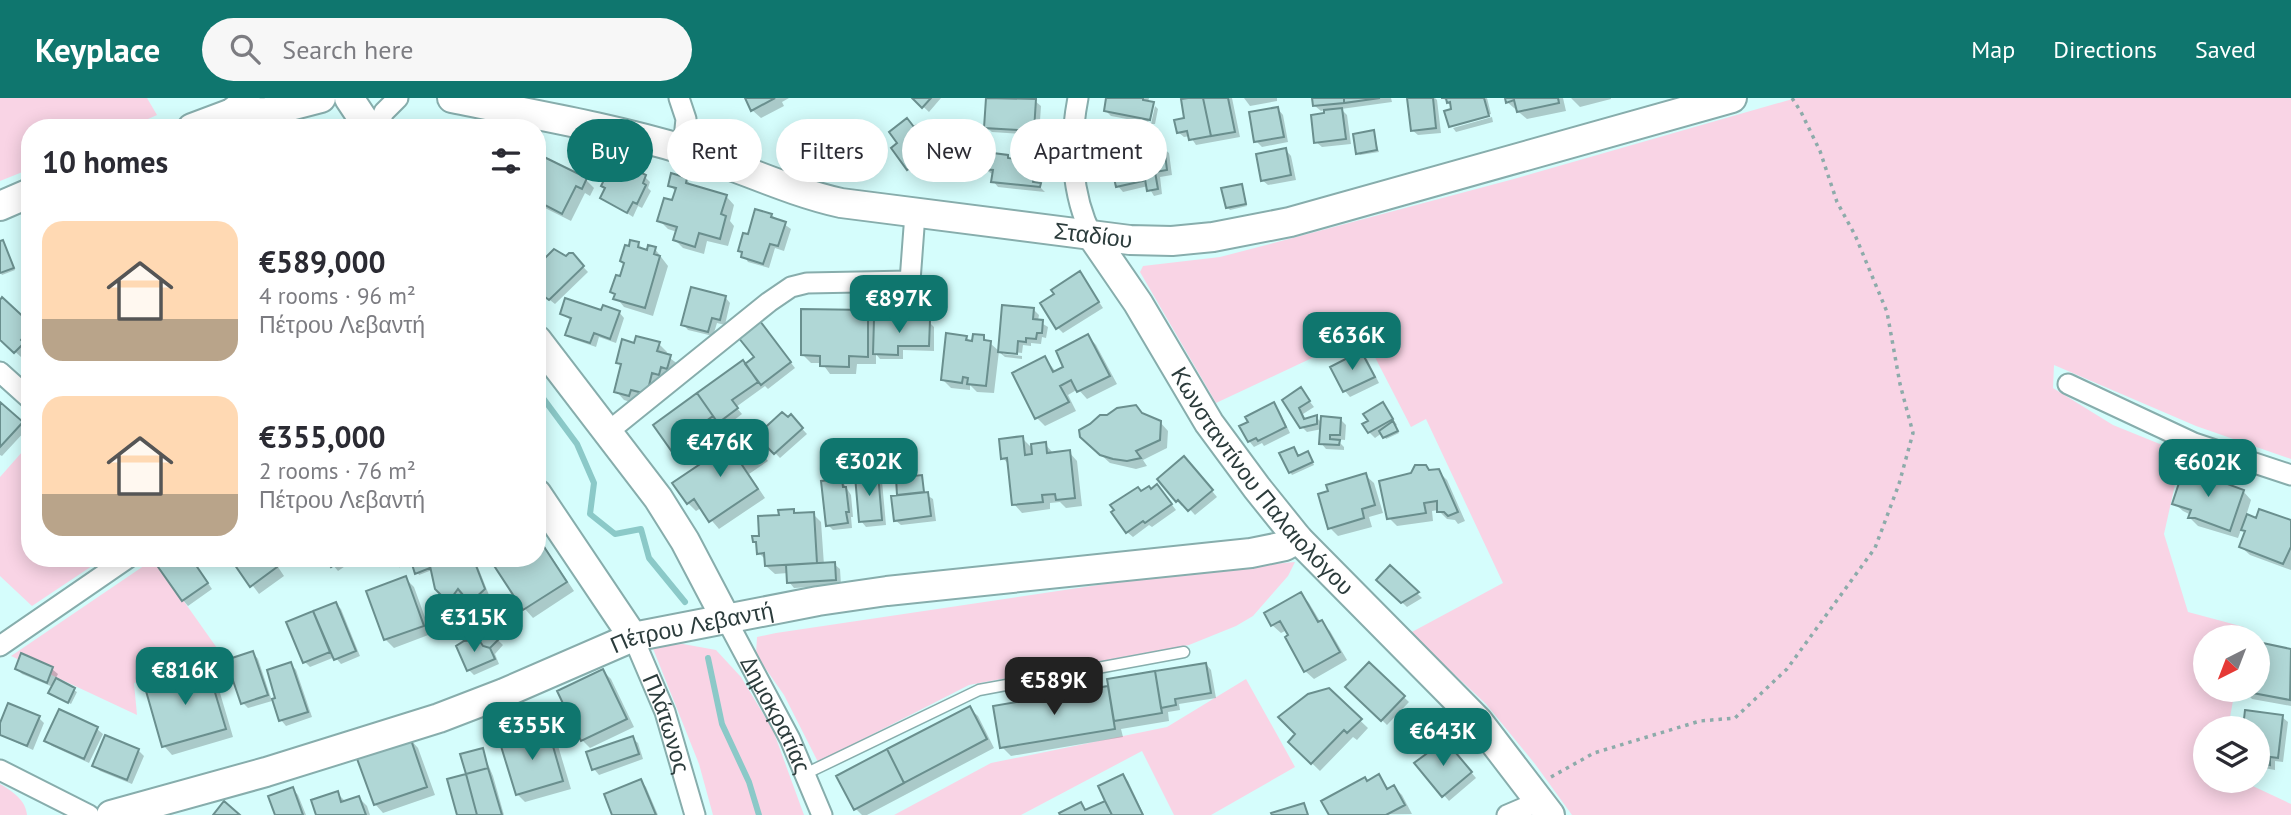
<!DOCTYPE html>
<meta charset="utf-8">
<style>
body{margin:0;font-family:"PT Sans",sans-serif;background:#f7f7f7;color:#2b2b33;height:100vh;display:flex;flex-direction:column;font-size:26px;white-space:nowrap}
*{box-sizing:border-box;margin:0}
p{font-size:23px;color:#7c7c81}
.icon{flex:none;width:38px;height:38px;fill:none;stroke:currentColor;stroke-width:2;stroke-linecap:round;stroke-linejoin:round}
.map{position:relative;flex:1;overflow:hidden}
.drawer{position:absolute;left:21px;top:21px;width:525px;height:448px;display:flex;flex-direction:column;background:#fff;border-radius:28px;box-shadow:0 4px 18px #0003}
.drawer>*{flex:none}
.top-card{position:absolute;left:567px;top:21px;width:665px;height:63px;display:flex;gap:14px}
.needle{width:46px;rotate:222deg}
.tools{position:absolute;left:2193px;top:527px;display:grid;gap:14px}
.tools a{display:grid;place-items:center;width:77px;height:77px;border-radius:50%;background:#fff;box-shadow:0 4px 18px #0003;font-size:35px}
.price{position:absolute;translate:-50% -60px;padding:0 16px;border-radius:14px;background:#0f766e;color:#fff;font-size:23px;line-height:46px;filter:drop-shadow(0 2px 4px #0008)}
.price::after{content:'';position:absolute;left:50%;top:42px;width:21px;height:16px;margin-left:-10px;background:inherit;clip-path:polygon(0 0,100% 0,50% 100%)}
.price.current{background:#222;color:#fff}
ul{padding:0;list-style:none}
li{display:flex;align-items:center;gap:21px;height:175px;padding:0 21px}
li span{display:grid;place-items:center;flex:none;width:196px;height:140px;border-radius:21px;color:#555}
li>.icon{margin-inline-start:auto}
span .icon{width:84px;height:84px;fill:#fffc;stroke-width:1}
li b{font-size:30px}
h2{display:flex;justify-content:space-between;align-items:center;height:84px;padding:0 21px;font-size:30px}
.pill{padding:0 24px;border-radius:32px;background:#fff;box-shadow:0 4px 18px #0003;font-size:24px;line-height:63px}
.pill.current{background:#0f766e;color:#fff}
header{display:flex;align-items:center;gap:42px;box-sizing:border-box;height:98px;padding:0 35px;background:#0f766e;color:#fff}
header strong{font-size:33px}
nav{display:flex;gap:38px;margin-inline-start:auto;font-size:24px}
.search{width:490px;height:63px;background:#f7f7f7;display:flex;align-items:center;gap:18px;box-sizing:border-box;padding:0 24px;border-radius:38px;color:#7c7c81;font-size:26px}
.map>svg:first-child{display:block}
.green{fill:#f9d4e5}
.shadow{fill:#0003}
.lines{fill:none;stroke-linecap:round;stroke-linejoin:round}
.stream{stroke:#8bc9c8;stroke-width:6}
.building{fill:#b0d7d6;stroke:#6a8f8e;stroke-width:2}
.lane-casing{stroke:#87adac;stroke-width:13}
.street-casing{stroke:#87adac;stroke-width:23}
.secondary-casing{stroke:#87adac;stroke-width:32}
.path{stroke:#8dabaa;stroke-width:3.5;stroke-dasharray:3.5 5;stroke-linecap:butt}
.lane{stroke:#fff;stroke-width:10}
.street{stroke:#fff;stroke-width:19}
.secondary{stroke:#fff;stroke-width:28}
.labels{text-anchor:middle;stroke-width:7;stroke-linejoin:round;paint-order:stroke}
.street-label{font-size:23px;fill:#2c3c3c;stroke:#fff}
</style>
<header>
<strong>Keyplace</strong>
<div class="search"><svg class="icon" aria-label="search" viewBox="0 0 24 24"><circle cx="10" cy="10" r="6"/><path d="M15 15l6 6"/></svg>Search here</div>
<nav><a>Map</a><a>Directions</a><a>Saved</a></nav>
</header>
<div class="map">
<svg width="2291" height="717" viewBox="0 0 2291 717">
<rect width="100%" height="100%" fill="#d5fdfc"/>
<path class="green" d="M0,0h147l10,17 -29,13h-98v41l-30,12z
M1796,0h495v361l-95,-33 -142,-61 -1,23 60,37 69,28 -18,81 24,78 56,15 -1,10h-38v53h30l-7,38h-23v52l37,1 49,23v11h-719l-37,-51 -49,-60 -76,-71 93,-50 -77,-164 -15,8 -48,-93 -147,69 -76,-131 3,-6 77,-9 50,-13 240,-64z
M30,345v115h74l-72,48 -32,-30v-99z
M154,461l70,99 -90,25 3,32 -126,-59z
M1295,464l-7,14 -35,40 -17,10 -47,19 -220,40 -151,77 -34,-67 -28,-40 1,-18 19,-4 416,-62z
M683,546l33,6 25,27 32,53 31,85h-91l-14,-51 -47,-118z
M1246,581l49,88 -84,48h-37l-32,-64 -121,64h-127l97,-52 176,-36z
M0,686c12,7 26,16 27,31h-27z"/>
<path class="shadow" d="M747,0h42l-7,4 2,4 -23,12 -9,-8z
M914,0h27l-12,14z
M988,0l47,3 6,5 -2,29 -47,-3 -6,-5z
M1108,0h41l-1,5 6,3h-3l-3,17 -37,-7 -5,-5z
M1198,0h34l8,39 -44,8 -6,-9 -6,1 -6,-5z
M1244,0h33v3l-27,5z
M1314,0h77l1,4 -51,7 6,6 4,29 -29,3 -6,-5 10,-27 -1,-5 -4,1 -6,-5z
M1409,0h26l2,2 4,33 -23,2 -6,-5z
M1443,0h44l4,16 -39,11v2l-1,-1 2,-16 -1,-4z
M1507,0h56l3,13 -39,8 -20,-17z
M1571,0h40v1l-31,8z
M1155,8l3,3 -3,15h-4z
M1278,11l5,6 5,27 -26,5 -6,-6z
M1492,19l1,5 -37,10 -3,-4z
M914,31l16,4 14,19 -31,22 -5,-5z
M1373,34l6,20 -19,3 -2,-2z
M821,38l6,6 -5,24 -19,-3 -5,-6z
M1131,39l6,5 4,18 22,-12 6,5 3,22 -12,2 2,17 -8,2 -6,-10 -25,6 -5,-6 5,-41z
M537,44l6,5 -2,10 45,23 8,8 -4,8 -5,-3 -14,28 -34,-17z
M1286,52l5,6 5,24 -28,5 -6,-5z
M1007,59l3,3h25l5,5 -2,20 7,7 -47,-5 -5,-6 1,-6 -10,-6z
M645,79l5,5 -2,6 3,3 -9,17 -4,-2 -5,11 -31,-20z
M686,82l7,6 33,10 8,9 -4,16 4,5 -6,20 -21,-5 -3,13 -21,-6 -8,-8 2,-8 -9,-3 -9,-9 14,-18 3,-10 -6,-7z
M1241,88l6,20 -17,4 -2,-2z
M771,117l20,14 -7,22 -9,-3 -6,20 -21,-6 -8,-12 9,-14z
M3,144l12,28 -13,5 -2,-3v-29z
M638,146l7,7 10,-2 13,17 -15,50 -29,-9 -12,-15 9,-14 4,-14 -3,-3 8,-13z
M572,157l16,17 -33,32 -18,-14 29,-31z
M1080,175l23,35 -40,25 -5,-5z
M725,199l5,6 -5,22 -8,-2 -4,13 -25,-6 -5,-6z
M0,204l30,23v16l-5,5 3,4 -7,7 -21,-19z
M1034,212l5,5 -1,6 10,6 -2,11 -4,-1 -1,7 -10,-1v3l-8,-1 -1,8 -19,-2v3l19,2v3l-17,-2 -6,-5z
M619,214l5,6 -8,25 -17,-6 -3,10 -23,-8 -6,-5 5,-13 -10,-7z
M868,214l9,9 52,1 5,5v24l-31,-1v9h-23l-4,-5v10h-19l-1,10h-26l-8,-11h-11l-8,-8z
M765,231l30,39 -27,21 -3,-3 -29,21 6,7 -17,13 -6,-6 -27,19 6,8 -16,12 -27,-34 87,-63 4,3 10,-9z
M1088,238l8,9 21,39 -30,15 -9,-10 -10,6 8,16 -31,15 -8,-8 8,-60 11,14 10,-4z
M966,239l5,5 12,-5 16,14 -5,42 -17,-1 -7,-7v5l-19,-2 -8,-8z
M659,246l8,8 -1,3 13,10 -42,39 -13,-4 -8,-9 6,-24 -4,-5 18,-17z
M1361,255l6,6 12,24 -29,14 -5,-6 -13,-23z
M1301,292l13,17 -11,7 3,6 10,-3 6,6 18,-4 6,6 -1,15 -9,-1 8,8v3l-18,-1 -5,-6 1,-14 -15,3 -6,-6 -17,-26z
M0,306l27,25 -25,27 -2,-1z
M1383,306l14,21 -2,1 4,7 -13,6 -4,-6 -7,5 -6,-6z
M1274,307l5,5 11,23 -26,13 -2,-3 -8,4 -5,-6 1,-19z
M1145,318l15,6 8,9 -1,17 -24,12 4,6 -11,3 -26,-6 -20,-18z
M791,319l16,17 -27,24 -21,-22z
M748,336l20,27 -19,13 16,24 -46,31 -18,-21 -5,3 -8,-8z
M1022,340l11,11 12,-5 9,10 15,-2 8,9 5,45 -16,2 -6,-6 -10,1v6l-28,4 -8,-9 -5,-39 -6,-7z
M1294,351l5,8 11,-1 4,9 -22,10 -2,-3z
M1189,365l28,34 -22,18 -10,-11 -3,2 -5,-5 -17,-22z
M1438,373l9,9 18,41 -7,3 -3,-4 -8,-1 -9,-9 -6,1 1,10 -36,5 -8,-8 23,-44z
M1365,377l9,8 9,30 -14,4 3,10 -34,9 -8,-8z
M877,378l5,5 4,44 -20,2 -5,-6z
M921,379l4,17 8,5 3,22 -35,4 -6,-5 6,-23 -2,-2z
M842,383l9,14 2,22h-2l1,11 -19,2 -5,-5z
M1152,393l10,1 14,18 -24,17 -3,-2 -16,12 -6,-5 15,-39z
M2243,393l8,9 -5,16 11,4 34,2v48l-41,-15 -9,-8 6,-15 -5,-5 -4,11 -40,-12 -8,-8 1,-3 -8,-4 -9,-8z
M780,414l33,2 8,8 3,43 10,-1 6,5 1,16 -47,3 -5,-6 -1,-9 -13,1 -9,-8v-6l-7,-7 -1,-8 -3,-4 6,-4 20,-20z
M537,437l37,56 -41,27 -8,-9 -33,-51h45z
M191,460l21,31 -24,17 -5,-6z
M232,460h40l12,18 -25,18z
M327,460h30l-19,13z
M399,460h28l3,9 42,-9 4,4 13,33 -9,9 -5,1 -11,-12 -11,12 -16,-16 -5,-19 -13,5 -6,-12 -9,4z
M1390,469l32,31 -15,9 -29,-27z
M405,480l9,9 17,47 -37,14 -9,-9z
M1301,496l8,9 12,20 9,8 17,29 -33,19 -9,-8 -18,-41 -6,3 -9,-8z
M336,506l5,5 19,47 -19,8 -6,-7 -25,10 -5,-5 -16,-39z
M472,517l31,30 -8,9 4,10 -25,11 -5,-5 -2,-27z
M2258,546l33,6v56l-39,-7 -8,-9h14z
M253,555l5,6 14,42 -24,7 -5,-5z
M291,566l5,6 16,47 -26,9 -5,-6 -3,-20z
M1206,566l5,6 5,28 -37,6 1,6 -12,2 1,9 -48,8 2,8 -112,19 -9,-9 -7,-40 115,-19z
M1369,566l40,38 -22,23 -39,-38z
M207,570l8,8 18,61 -61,18 -8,-9z
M17,571h35l6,5 -3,6 22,12 -6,12 -18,-9v-8l-31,-13z
M603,573l8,8 23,48 -44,21 -8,-8z
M1328,592l40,38 -11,12 -4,-3 -33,34 -30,-29z
M969,610l9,8 16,32 -127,67h-5l-7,-7z
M2282,619l6,5 -5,40 -8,-1v9l-17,-3v-39h-13z
M39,620l5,5 -11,27 -33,-15v-8z
M97,631l6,5 -14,29 -37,-17 -6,-6z
M548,633l8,8 15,50 -46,13 -8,-8z
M632,640l6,5 5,16 -44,16 -5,-6 -6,-16z
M410,641l8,9 17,47 -52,18 -8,-9z
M1450,649l26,31 -27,23 -33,-38z
M138,652l6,6 -12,28 -32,-13 -6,-6z
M482,652l11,26 11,39h-45l11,-40z
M1123,678l5,5 16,34h-83l20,-11 6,7 18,-8z
M1379,679l10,12 5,-2 8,8 10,19 -81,1 37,-32z
M641,683l5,6 12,28h-44z
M293,691l5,6 8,20h-29z
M337,695l9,9 13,-4 8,8 3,9h-52z"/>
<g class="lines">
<path class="stream" d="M537,292l40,54 17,39 -4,31 25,20 26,-5 8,29 36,44
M708,560l14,66 27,58 10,33"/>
</g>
<path class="building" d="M745,0h30l-24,13z
M912,0h19l-9,10z
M986,0l50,1 -2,32 -50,-3z
M1106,0h37v2l11,2 -4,18 -46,-9z
M1188,0h15l8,38 -22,4 -2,-9 -10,2 -3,-13 10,-2 -3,-19z
M1203,0h25l7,34 -24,4z
M1312,0h32v5l-31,3z
M1344,0h36l-36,5z
M1407,0h26l3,30 -25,3z
M1441,0h43l5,18 -40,11 -5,-16 7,-2 -1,-7 -3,1 -1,-5z
M1505,0h53l1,5 -42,9 -3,-12 -8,3z
M1278,9l6,30 -30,5 -5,-30z
M1342,10l4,31 -32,4 -3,-28 13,-2v-3z
M907,20l7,9 3,-2 3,4 5,-4 15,21 -33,24 -16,-22 6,-5 -8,-11z
M1374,32l3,20 -21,4 -3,-20z
M801,33l21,4 -5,27 -21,-4z
M1132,37l11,46 -27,6 -9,-40 14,-3 -2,-6z
M1164,48l3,24 -12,2 3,17 -11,2 -7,-41z
M1286,50l5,27 -30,6 -5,-27z
M985,54l23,3v3l13,2v-4l15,2 -3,24 8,1 -1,4 -49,-5 2,-12 -11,-1z
M542,58l45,22 -5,11 -6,-3 -14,28 -25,-13v-36z
M614,62l32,15 -3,8 3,2 -9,19 -4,-2 -6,11 -27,-15 5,-10 -4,-2z
M671,75l16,5 -1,5 41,12 -6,19 5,2 -6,23 -21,-6 -4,14 -22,-7 4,-13 -20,-6 7,-23 8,2 4,-12 -8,-2z
M1242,86l4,20 -20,4 -5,-20z
M755,111l17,5 -1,3 15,5 -8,24 -8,-2 -7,20 -22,-7 1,-5 -4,-1 5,-18 5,1z
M3,142l11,28 -14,5v-32z
M630,142l9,2 -1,5 9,3 1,-5 8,2 -2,7 6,2 -15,52 -32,-9 2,-5 -5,-2 6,-17 4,1 4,-13 -4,-2 5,-16 4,1z
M554,151l12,7 3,-3h4l11,13 -35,34 -12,-9v-25z
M1080,173l19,31 -43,27 -16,-26 14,-9 -3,-4z
M691,189l35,9 -6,24 -8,-2 -4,14 -27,-7z
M2,199l28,26v13l-3,-3 -6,7 3,3 -10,10 -14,-13v-40z
M565,200l36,12 2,-5 17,6 -10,28 -16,-6 -4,10 -25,-8 6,-17 -11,-4z
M1002,207l32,3 -1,11 10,1 -1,13h-5l-1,6 -10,-1v4l-8,-1 -1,13 -19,-2z
M801,211l67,1v47l-19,-1v11l-29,-1v-10l-19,-1z
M874,221l56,1 -1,26h-31v9l-25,-1z
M760,223l31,41 -30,23 -16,-21 9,-7 -16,-20z
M946,235l21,3 -1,4 6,1 1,-7 11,1v5l7,1 -5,45 -19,-2 1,-6 -5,-1 -1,6 -21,-3z
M1088,236l22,42 -33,16 -6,-12 -11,6 9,16 -34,17 -23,-46 33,-17 8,16 10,-5 -7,-16z
M636,238l24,6 -3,9 14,4 -4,14 -6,-2 -2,8 -7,-2 -5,21 -16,-4 -2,6 -15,-4 7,-28 -5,-1 6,-24 12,4z
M1361,253l14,26 -32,15 -13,-25z
M743,262l15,22 -26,18 6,8 -20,15 -21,-30z
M1301,289l9,14 -11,7 5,11 13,-4v9l-17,4 -18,-28z
M697,295l16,23 -25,18 6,8 -19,14 -22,-31z
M0,304l23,20 -23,25z
M1274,304l12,25 -28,14 -2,-3 -8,4 -9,-16 9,-4 -3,-5z
M1383,304l10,17 -25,14 -6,-9 6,-3 -5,-7z
M1136,307l6,8 19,8 -1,19 -24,11 5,7 -14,3 -14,-2 -13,-4 -20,-18 -1,-7 11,-6 10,-9h7l10,-7z
M782,314l6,5 3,-3 12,14 -29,26 -18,-18z
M1321,318l20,2 -1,17h-10v4l10,1 -1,5 -20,-1z
M1393,323l5,10 -15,7 -4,-7z
M748,334l13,20 -19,13 16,24 -49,33 -15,-23 -7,5 -15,-21z
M1023,338l2,19 7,-1 -1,-10 15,-2 1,11 23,-3 5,48 -19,2 -1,-6 -13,1 1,7 -31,3 -5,-47 -6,1 -2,-20z
M1294,349l4,9 10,-5 5,11 -24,11 -10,-20z
M1184,358l29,34 -25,21 -10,-11 -2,2 -19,-23z
M1415,367h11l3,5 10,-1 19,43 -10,4 -4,-4h-7v-11l-13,2 2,10 -39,6 -8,-38 32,-8z
M2184,370l60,22 -14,41 -35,-13h-7l3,-8 -19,-6z
M1366,375l9,32 -13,4 2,9 -36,11 -10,-35 10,-3 -2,-6z
M878,376l4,46 -23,2 -4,-46z
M922,377l2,17 -27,3 -1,-17z
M842,381l1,8h3l3,25h-3l2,11 -22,3 -5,-45z
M1157,386l15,20 -27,19 -2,-2 -17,12 -15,-21 3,-2 -4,-5 28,-18 3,4 8,-5 2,3z
M928,394l3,24 -37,5 -3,-25z
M794,411v4l20,-1 3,51 -52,3 -1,-13 -7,1 -1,-12h-3l-1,-6h7l-1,-20 21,-1 -1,-5z
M2259,411l32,11v27l-8,17 -44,-17 6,-16 -4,-1 6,-16 9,4z
M537,438l30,46 -44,28 -34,-52h48z
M164,460h27l17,25 -26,18 -26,-37z
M230,460h41l6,9 -27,20z
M325,460h19l-13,9z
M397,460h21l-18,8z
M418,460h9l3,10 -15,6 -4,-13z
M458,460h15l12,31 -11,10 -6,2 -10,-12 -8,11h-4l-11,-11 -5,-23z
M835,464l1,18 -49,3 -1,-18z
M1390,467l29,27 -18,11 -25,-23z
M406,478l18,50 -40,14 -18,-49z
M1301,494l17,30 4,-2 18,32 -36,20 -19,-35 3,-2 -8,-14 -9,5 -7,-13z
M336,504l20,49 -22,9 -21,-49z
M313,513l17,41 -27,11 -17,-41z
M472,515l27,26 -9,9 -7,-2 -4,-6 -15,1 -9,-20z
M479,542l4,6 7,2 5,11 -28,12 -11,-25 8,-5z
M2258,544l33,7 -1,51 -48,-9 16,-1z
M253,553l15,44 -27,9 -15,-44z
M21,555l32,14 -6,16 -32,-14z
M291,564l17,50 -29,9 -7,-22 3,-1 -8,-28z
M1369,564l36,34 -24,25 -36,-34z
M1206,565l5,30 -36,6 1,6 -15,3 -6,-37z
M207,568l19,63 -64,18 -18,-63z
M603,571l24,50 -46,22 -24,-50z
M1155,573l7,42 -48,8 -7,-42z
M56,580l19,10 -7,15 -20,-10z
M1108,588l7,43 -115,19 -7,-42z
M1329,590l33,31 -15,14 -3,-3 -33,34 -23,-22 7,-8 -17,-17 30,-23z
M8,605l32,13 -13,30 -27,-11v-12z
M970,608l17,33 -83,44 -17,-34z
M59,611l39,18 -14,32 -40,-18z
M2245,612l38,5 -5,43 -8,-1v8l-12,-2v-35h-15z
M548,631l15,52 -47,14 -16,-52z
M105,637l34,14 -12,31 -35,-14z
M633,638l6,18 -47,16 -6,-18z
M410,639l17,50 -53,18 -18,-49z
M1445,642l27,32 -30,25 -28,-34z
M483,650l5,20 -22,6 -6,-20z
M887,651l17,34 -50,27 -18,-34z
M488,670l14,47h-25l-11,-41z
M466,676l11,41h-20l-10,-36z
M1123,676l20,41h-31l-7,-14 -7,-15z
M1379,676l8,15 7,-4 11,20 -19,10h-57l-8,-14 44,-24 2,4z
M641,681l15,36h-44l-8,-21z
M293,689l10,28h-28l-7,-19z
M338,693l3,11 18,-6 7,19h-50l-5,-15z
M224,703l16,14h-27z
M1105,703l7,14h-52l-1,-2 22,-11 4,8z
M1304,705l4,12h-36l-1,-2z"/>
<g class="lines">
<g class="lane-casing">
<path id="lane" d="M805,676l174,-84 205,-38"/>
</g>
<g class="street-casing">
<g id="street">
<path d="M679,0l7,21 -3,30"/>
<path d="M1078,0c-9,46 -7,96 14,138"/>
<path d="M377,30l7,-16 14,-14"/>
<path d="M0,274l30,27"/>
<path d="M2068,286l126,59 97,32"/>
<path d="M609,333l160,-129 22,-15 16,-4 103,-2 5,-67"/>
<path id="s1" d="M726,521l64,120 32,76"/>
<path id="s2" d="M633,539l32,75 30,103"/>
<path d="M0,548l128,-88"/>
<path d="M0,672l89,45"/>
<path d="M1507,717l33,-14"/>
</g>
</g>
<g class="secondary-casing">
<g id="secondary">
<path d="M349,0l20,30"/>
<path id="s3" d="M452,0c78,16 157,29 233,52 53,16 102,41 156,53l289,37 42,1 41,-4 77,-15 442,-124"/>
<path d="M232,15l35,-1 54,-14"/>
<path d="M192,30l40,-15 14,-11"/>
<path d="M0,108l30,-13"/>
<path id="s4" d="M1092,138l46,67 71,120 48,65 41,51 180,182 72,94"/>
<path d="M537,242l121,158 27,43 41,78"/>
<path d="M537,396l96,143"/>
<path id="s5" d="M111,717l155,-43 173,-54 65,-25 129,-56 185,-36 69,-10 364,-38 34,-7 13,-7"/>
</g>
</g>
<path class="path" d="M1551,679l43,-24 106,-32 35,-3 52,-49 88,-121 24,-64 14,-51 -13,-49 -13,-72 -32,-77 -18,-33 -17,-51 -19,-39 -9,-14"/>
<use href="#lane" class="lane"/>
<use href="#street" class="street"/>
<use href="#secondary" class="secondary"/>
</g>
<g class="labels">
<g class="street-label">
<text dy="8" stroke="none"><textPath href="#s3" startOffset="658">Σταδίου</textPath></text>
<text dy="8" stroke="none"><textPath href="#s4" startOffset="299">Κωνσταντίνου Παλαιολόγου</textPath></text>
<text dy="8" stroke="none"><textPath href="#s5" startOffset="612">Πέτρου Λεβαντή</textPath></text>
<text dy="8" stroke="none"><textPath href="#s1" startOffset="108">Δημοκρατίας</textPath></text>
<text dy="8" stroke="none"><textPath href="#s2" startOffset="93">Πλάτωνος</textPath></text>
</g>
</g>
</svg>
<div class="tools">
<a><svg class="needle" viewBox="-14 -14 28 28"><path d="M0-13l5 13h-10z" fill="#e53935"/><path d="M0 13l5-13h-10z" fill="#7c7c81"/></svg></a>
<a><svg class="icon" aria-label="layers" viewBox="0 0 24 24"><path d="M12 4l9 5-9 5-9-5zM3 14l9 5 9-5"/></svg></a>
</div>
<b class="price" style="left:899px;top:237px">€897K</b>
<b class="price" style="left:1352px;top:274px">€636K</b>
<b class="price" style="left:720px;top:381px">€476K</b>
<b class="price" style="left:869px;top:400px">€302K</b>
<b class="price" style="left:2208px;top:401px">€602K</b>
<b class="price" style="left:474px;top:556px">€315K</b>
<b class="price" style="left:185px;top:609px">€816K</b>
<b class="price current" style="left:1054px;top:619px">€589K</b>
<b class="price" style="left:532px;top:664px">€355K</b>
<b class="price" style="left:1443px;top:670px">€643K</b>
<div class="top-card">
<a class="pill current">Buy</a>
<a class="pill">Rent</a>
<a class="pill">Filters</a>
<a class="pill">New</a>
<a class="pill">Apartment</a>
</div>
<section class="drawer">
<h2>10 homes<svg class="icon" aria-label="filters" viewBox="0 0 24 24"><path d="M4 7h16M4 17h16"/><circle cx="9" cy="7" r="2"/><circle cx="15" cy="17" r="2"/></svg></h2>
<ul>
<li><span style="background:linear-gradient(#ffd9b3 70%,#b9a48a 0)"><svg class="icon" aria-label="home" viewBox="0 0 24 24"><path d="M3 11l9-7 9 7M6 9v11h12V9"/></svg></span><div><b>€589,000</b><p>4 rooms · 96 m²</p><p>Πέτρου Λεβαντή</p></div></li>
<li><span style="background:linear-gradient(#ffd9b3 70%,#b9a48a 0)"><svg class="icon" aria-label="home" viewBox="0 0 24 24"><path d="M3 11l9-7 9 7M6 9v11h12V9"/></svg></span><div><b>€355,000</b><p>2 rooms · 76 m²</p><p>Πέτρου Λεβαντή</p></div></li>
</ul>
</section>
</div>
